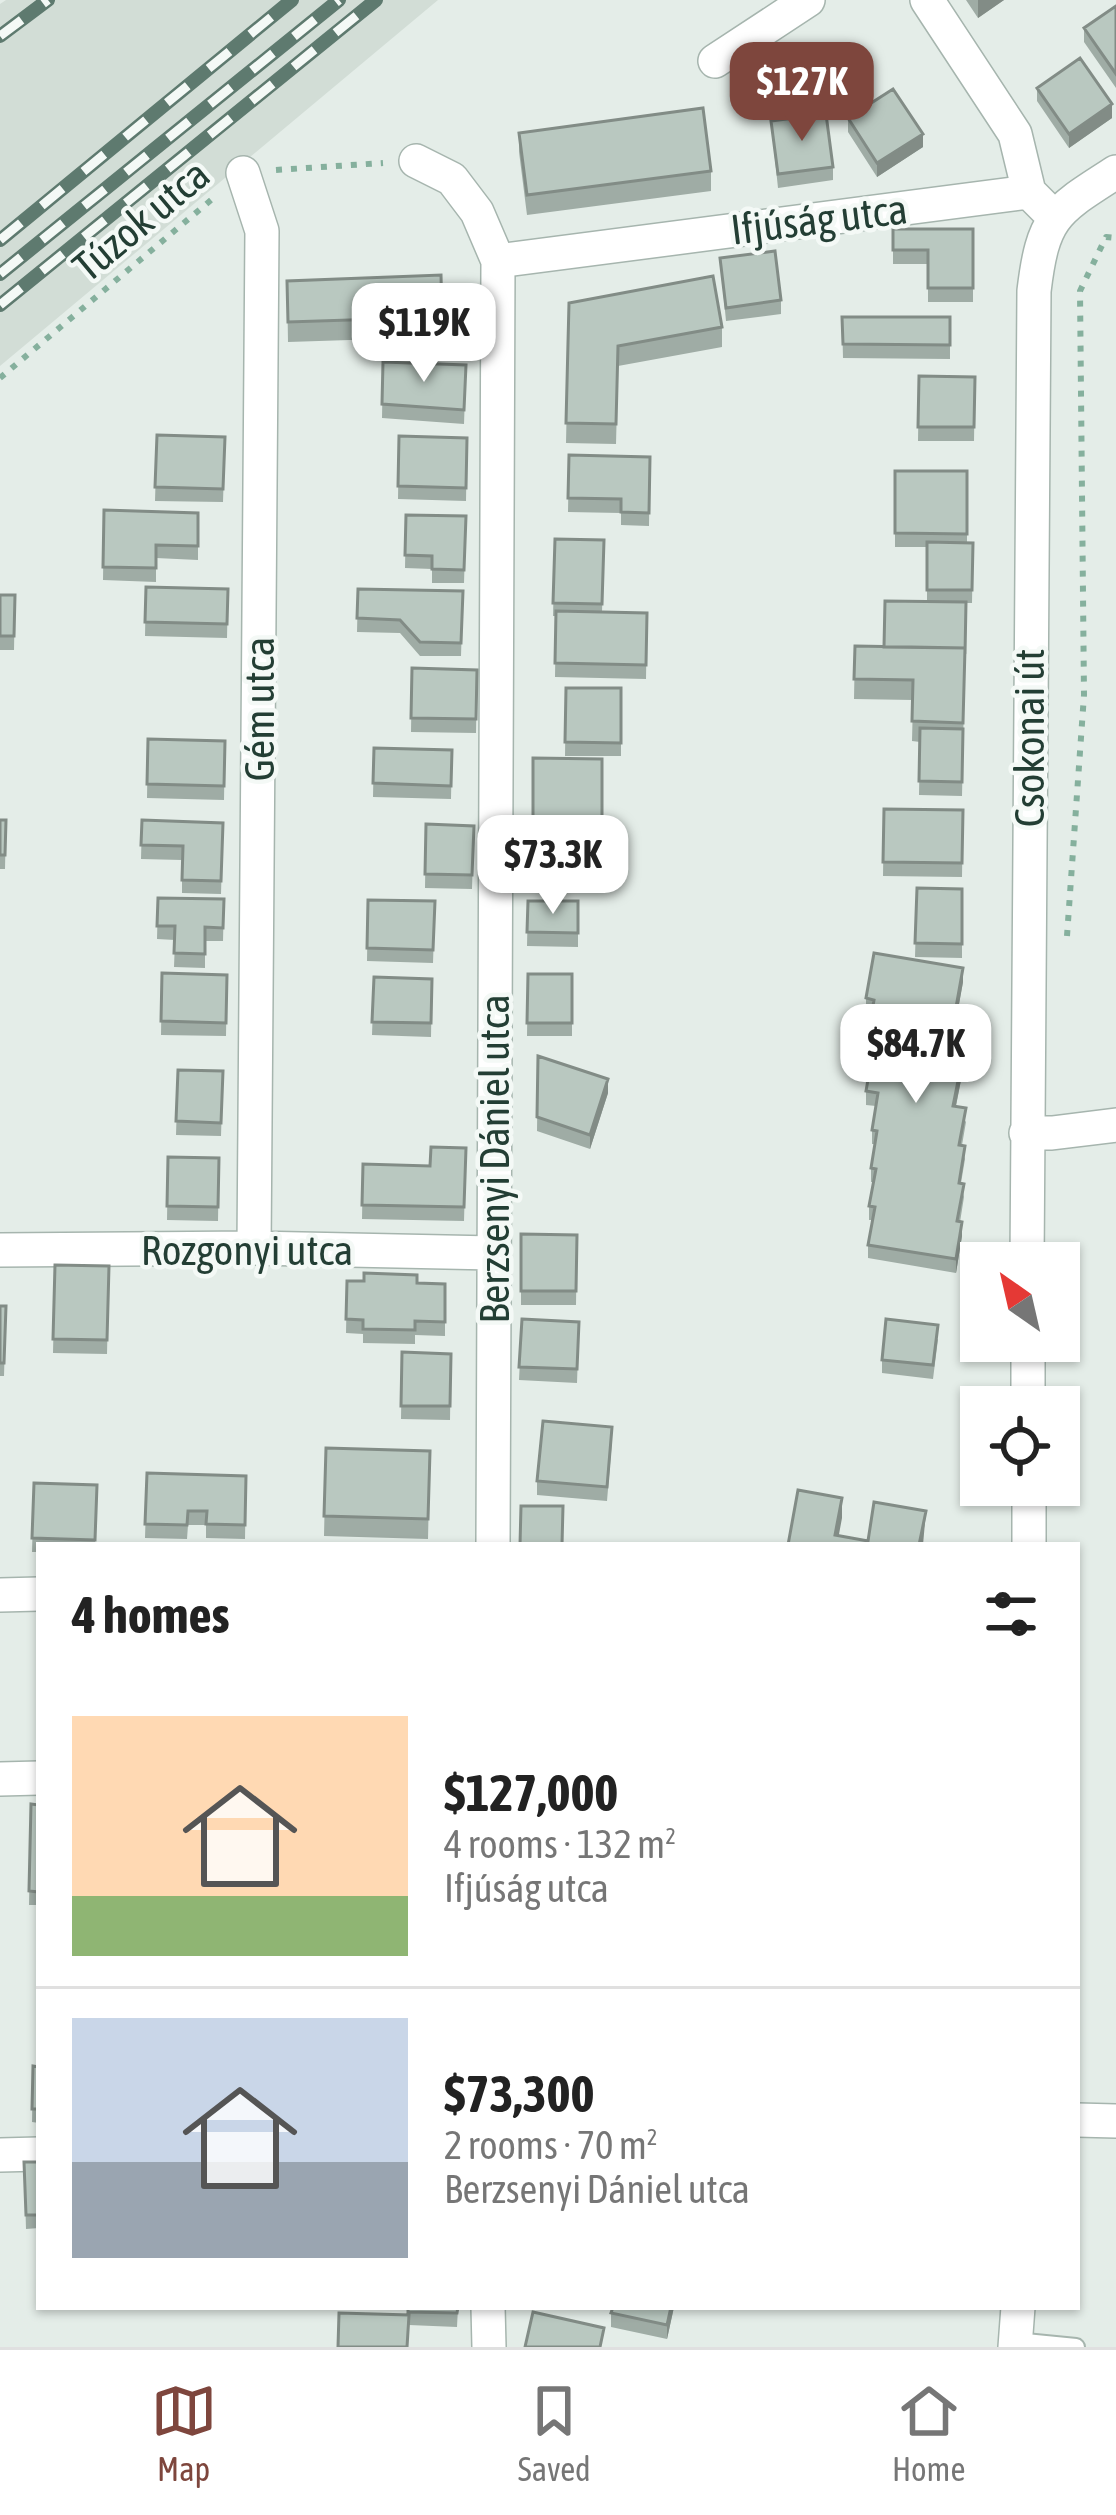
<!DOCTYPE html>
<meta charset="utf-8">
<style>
body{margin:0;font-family:"Asap Condensed",sans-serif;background:#f6f6f6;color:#222;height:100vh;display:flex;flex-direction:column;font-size:45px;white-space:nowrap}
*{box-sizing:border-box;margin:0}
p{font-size:39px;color:#767676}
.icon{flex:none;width:66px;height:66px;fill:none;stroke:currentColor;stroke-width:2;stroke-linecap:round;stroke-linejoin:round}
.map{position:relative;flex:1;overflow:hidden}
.drawer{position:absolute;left:36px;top:1542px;width:1044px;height:768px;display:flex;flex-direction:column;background:#fff;border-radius:0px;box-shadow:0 3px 9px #0004}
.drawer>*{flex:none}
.needle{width:78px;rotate:326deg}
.tools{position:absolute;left:960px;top:1242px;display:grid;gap:24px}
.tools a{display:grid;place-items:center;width:120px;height:120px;border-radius:0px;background:#fff;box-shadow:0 3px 9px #0004;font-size:60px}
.price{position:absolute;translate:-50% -102px;padding:0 27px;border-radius:24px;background:#fff;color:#222;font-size:39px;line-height:78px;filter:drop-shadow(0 3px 6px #0008)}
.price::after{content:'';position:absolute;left:50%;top:72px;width:36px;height:27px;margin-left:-18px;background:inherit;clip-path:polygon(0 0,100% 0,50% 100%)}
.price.on{background:#7e463d;color:#fff}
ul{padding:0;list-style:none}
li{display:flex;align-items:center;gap:36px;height:300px;padding:0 36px}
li+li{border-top:3px solid #e0e0e0}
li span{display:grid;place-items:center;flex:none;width:336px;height:240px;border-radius:0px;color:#555}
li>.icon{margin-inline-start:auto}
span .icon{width:144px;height:144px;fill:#fffc;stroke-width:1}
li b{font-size:51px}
h2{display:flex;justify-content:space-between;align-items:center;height:144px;padding:0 36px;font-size:51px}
.menu{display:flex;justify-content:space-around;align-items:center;height:168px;border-top:3px solid #e0e0e0;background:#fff;font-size:33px;color:#767676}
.menu a{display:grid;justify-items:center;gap:6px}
.menu .on{color:#7e463d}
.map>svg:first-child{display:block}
.built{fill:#d2ddd6}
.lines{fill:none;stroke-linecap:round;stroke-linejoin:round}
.service-casing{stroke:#a6b5ae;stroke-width:20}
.minor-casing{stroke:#a6b5ae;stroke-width:36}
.path{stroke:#85b09d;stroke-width:6;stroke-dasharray:6 9;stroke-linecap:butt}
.service{stroke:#fff;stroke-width:16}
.minor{stroke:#fff;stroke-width:33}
.rail-casing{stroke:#5e7a6f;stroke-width:14}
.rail{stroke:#f4f9f6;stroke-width:9;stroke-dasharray:27;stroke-linecap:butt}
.wall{fill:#9faca5}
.shaded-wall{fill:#828c86}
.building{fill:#b9c8c0;stroke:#828c86;stroke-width:3}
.labels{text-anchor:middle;stroke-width:9;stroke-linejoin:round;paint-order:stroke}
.street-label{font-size:42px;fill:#233e34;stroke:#f4f9f6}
</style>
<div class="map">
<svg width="1116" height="2347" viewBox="0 0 1116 2347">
<rect width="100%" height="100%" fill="#e4ede8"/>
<path class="built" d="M6,0h432l-438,366v-362z"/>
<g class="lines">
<g class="service-casing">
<path id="service" d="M1015,2341l61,6"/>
</g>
<g class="minor-casing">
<path id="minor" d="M927,0l88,134 14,58
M715,61l93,-61
M416,161l36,18 25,33 21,49 -5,1284
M243,173l19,58 -8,1017
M498,261l531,-69 25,25
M1026,1133h26l64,-8
M0,1250l254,-2 239,5
M1027,1263l7,-972c9,-75 21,-80 82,-119
M1028,1341v66
M1029,1485v60
M0,1595l39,-1
M0,1779l39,-1
M1077,2120l39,1
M0,2155l39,-1
M488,2307l1,40
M1015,2347l3,-40"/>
</g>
<path class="path" d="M276,170l107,-7
M0,378l217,-183
M1067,936l17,-241 -4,-404 26,-54 10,1"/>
<use href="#service" class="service"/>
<use href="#minor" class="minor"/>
<g class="rail-casing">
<path id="rail" d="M0,36l48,-36
M0,240l292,-240
M0,274l339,-274
M0,305l376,-305"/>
</g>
<use href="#rail" class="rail"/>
</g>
<path class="wall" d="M966,0h38l-26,18z
M1116,6v82l-32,-46v-14z
M1037,88l75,30 -43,30 -32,-47z
M848,118l75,29 -46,30 -29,-45z
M771,121l62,46v13l-55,8z
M519,133l192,38v20l-184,24 -8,-63z
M893,229h80v73h-45v-38h-35z
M720,258l61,42v14l-55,7z
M441,275l1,62 -154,5 -1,-61z
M569,303l153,24v20l-104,19 -2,78 -50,-1z
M842,317h108v42l-107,-1z
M383,362l83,3 -2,59 -82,-6z
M919,376l56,1 -1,64h-56z
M157,435l68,2 -2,65 -68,-1z
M399,436l68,2 -1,63 -68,-2z
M569,455l81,2 -1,69 -28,-1v-12l-53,-1z
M895,471h72v72h6l-1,60h-6l-4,193 -43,-1 1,-53 -8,-1 1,-41 -59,-1 1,-53 29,1 43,-45v-55h-32z
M104,510l94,3v47l-42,-2v24l-53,-2z
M406,515l60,1 -2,67h-32v-14l-27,-1z
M555,539l49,1 -2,72 45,1 -1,66 -91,-2 1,-61h-3z
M146,587l82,2 -1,49 -82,-2z
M358,589l105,2 -2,65h-41l-20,-23 -43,-1z
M0,595h15l-1,55h-14z
M412,668l65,2 -1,63 -65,-1z
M566,688h55v68h-56z
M148,739l77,2 -1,59 -77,-2z
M374,748l78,2 -1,49 -78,-2z
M533,758l69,1v76l-30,-1 -1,58h-42l1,-64h3z
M884,809l79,1 -1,67 -79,-1z
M0,820h6l-1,49h-5z
M142,820l81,3 -2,71 -39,-1v-33l-41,-1z
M426,824l48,2 -2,63 -47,-1z
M917,888l45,1v69l-47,-1z
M158,898l66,1 -1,42h-18v27l-31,-1 1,-27 -18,-1z
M368,900l67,1 -2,62 -66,-2z
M528,901h50v46l-51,-1z
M162,973l65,2 -1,61 -65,-1z
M528,974h44v62h-45z
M374,977l58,2 -1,58 -59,-2z
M963,982l-6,32 5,14 -5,32 5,15 -6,31 10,16 -4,23 3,14 -4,24 3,14 -4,25 2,14 -6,37 -88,-15v-13l4,-25h-3v-14l5,-24h-3v-14l4,-24h-3v-14l4,-24 -10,-1v-14l6,-32h-6v-14l5,-32 -5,-1v-14z
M538,1056l70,37 -18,56 -53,-18z
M178,1070l45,1 -2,65 -45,-1z
M466,1148l-2,73 -102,-2 1,-55 67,2z
M168,1157l51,1 -1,63 -51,-1z
M521,1234l56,1 -1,70h-55z
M55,1265l54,1 -2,88 -54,-1z
M347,1281l98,3v52l-30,-1v9l-52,-1v-9l-17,-1z
M0,1306h6l-2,70h-4z
M522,1319l57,3 -2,61 -58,-3z
M938,1339l-5,40 -51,-6v-13z
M402,1352l49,2 -1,66 -49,-1z
M612,1441l-5,60 -70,-6v-14z
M326,1448l104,3 -2,88 -104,-3z
M147,1473l99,3 -1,63 -39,-1v-13h-18l-1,14 -42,-1z
M34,1483l63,2 -2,60h-56v7h-7z
M31,1804l8,1v100h-10z
M33,2066l6,1v56l-7,-1z
M24,2162h15v66l-13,1z
M408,2307h50l-1,20 -48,-2z
M674,2307l-7,32 -56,-12v-14z"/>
<path class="shaded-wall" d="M978,0h26l-26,18z
M1112,104v14l-43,30v-14z
M923,134v13l-46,30v-14z
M963,968v14l-8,45v-14z
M962,1015v13l-8,45v-13z
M962,1061v14l-9,45v-14z
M608,1079v14l-18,56v-14z
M962,1222v14l-6,37v-14z
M842,1498v20l-5,27 -2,-10z
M926,1511l-3,34h-4z
M671,2307h3l-7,32v-14z"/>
<path class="building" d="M1116,6v68l-32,-46z
M1080,58l32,46 -43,30 -32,-46z
M893,89l30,45 -46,29 -29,-45z
M703,108l8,63 -184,24 -8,-62z
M826,114l7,53 -55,7 -7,-53z
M893,229h80v59h-45v-38h-35z
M775,251l6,49 -55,8 -6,-50z
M441,275l1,42 -154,5 -1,-41z
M713,276l9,51 -104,19 -2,78 -50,-1 3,-120z
M842,317h108v28l-107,-1z
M383,362l83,3 -2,45 -82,-6z
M919,376l56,1 -1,50h-56z
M157,435l68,2 -2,52 -68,-2z
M399,436l68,2 -1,50 -68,-2z
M569,455l81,2 -1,56 -28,-1v-13l-53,-1z
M895,471h72v63l-72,-1z
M104,510l94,3v33l-42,-1v23l-53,-1z
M406,515l60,1 -2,54 -32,-1v-13l-27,-1z
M555,539l49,1 -2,64 -49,-1z
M927,542l46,1 -1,47h-45z
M146,587l82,2 -1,35 -82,-2z
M358,589l105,2 -2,52 -41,-1 -20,-22 -43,-2z
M0,595h15l-1,41h-14z
M885,601l81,1 -1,52v-6l-81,-1z
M556,611l91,2 -1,52 -91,-2z
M855,646l110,2 -2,75 -51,-2 1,-41 -59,-1z
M412,668l65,2 -1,49 -65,-1z
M566,688h55v55l-56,-1z
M920,728l43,1 -1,53 -43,-1z
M148,739l77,2 -1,45 -77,-2z
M374,748l78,2 -1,36 -78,-3z
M533,758l69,1v62l-69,-1z
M884,809l79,1 -1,53 -79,-1z
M0,820h6l-1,35h-5z
M142,820l81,3 -2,58 -39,-1 1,-34 -42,-1z
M426,824l48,2 -2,49 -47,-1z
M530,828h42l-1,51h-42z
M917,888l45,1v55l-47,-1z
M158,898l66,1 -1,29 -18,-1v27l-31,-1 1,-27h-18z
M368,900l67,1 -2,49 -66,-2z
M528,901h50v32l-51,-1z
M874,953l89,15 -8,45 7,2 -8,45 8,1 -9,45 13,2 -7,37 6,1 -6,37 5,1 -7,37 5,1 -6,37 -88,-14 7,-38 -6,-1 7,-37 -5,-1 6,-37 -5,-1 6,-37 -12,-2 8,-45 -8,-1 8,-45 -8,-2z
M162,973l65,2 -1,48 -65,-2z
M528,974h44v49h-45z
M374,977l58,2 -1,44 -59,-1z
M538,1056l70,23 -18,56 -53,-18z
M178,1070l45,1 -2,52 -45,-2z
M431,1147l35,1 -2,59 -102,-2 1,-41 67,2z
M168,1157l51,1 -1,49 -51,-1z
M521,1234l56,1 -1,56h-55z
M55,1265l54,1 -2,74 -54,-1z
M364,1273l53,2v8l28,1v38l-30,-1v9l-52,-1v-9l-17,-1 1,-38h17z
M0,1306h6l-2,57h-4z
M522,1319l57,3 -2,47 -58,-2z
M886,1319l52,6 -5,40 -51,-5z
M402,1352l49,2 -1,52h-49z
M543,1421l69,6 -5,60 -70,-6z
M326,1448l104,3 -2,68 -104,-3z
M147,1473l99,3 -1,49 -39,-1 1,-13h-19l-1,14 -42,-1z
M34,1483l63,2 -2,55 -63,-2z
M798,1490l44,8 -7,37 33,6 6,-39 52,9 -7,34h-131z
M521,1506h42l-1,39h-42z
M31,1804l8,1v87l-10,-1z
M33,2066l6,1v42h-7z
M24,2162h15v53h-13z
M408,2307h50l-1,6 -49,-1z
M613,2307h58l-4,18 -56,-12z
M533,2312l71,16 -4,19h-75z
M339,2313l70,2 -2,32h-69z"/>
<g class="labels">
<g class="street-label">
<text transform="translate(819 219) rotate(-7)" y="15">Ifjúság utca</text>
<text transform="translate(141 220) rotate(-40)" y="15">Túzok utca</text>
<text transform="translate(259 709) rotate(-90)" y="15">Gém utca</text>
<text transform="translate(1029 738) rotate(-90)" y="15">Csokonai út</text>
<text transform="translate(494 1159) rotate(-90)" y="15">Berzsenyi Dániel utca</text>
<text x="247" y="1265">Rozgonyi utca</text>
</g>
</g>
</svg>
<div class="tools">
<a><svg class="needle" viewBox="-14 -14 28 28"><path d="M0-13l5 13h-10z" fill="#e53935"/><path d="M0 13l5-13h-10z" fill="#767676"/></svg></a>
<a><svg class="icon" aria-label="locate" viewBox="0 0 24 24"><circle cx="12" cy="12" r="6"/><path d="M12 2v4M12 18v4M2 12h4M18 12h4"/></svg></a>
</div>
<b class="price on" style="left:802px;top:144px">$127K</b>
<b class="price" style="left:424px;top:385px">$119K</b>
<b class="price" style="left:553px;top:917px">$73.3K</b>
<b class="price" style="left:916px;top:1106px">$84.7K</b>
<section class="drawer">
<h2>4 homes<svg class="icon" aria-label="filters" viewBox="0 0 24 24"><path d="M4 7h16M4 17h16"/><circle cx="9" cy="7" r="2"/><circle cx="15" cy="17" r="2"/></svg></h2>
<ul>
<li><span style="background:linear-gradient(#ffd9b3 75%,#8fb573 0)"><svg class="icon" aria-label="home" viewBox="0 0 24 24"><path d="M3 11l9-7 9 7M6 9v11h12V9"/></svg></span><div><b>$127,000</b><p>4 rooms · 132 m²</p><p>Ifjúság utca</p></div></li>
<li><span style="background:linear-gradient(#c9d6e8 60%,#9aa5b1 0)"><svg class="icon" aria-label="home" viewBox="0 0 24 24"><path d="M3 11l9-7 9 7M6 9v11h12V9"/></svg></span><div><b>$73,300</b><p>2 rooms · 70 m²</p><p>Berzsenyi Dániel utca</p></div></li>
</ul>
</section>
</div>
<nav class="menu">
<a class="on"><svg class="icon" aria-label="map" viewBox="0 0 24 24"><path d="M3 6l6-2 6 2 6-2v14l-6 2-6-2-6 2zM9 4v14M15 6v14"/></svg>Map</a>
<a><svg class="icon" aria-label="saved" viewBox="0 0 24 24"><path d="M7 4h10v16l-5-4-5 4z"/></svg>Saved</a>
<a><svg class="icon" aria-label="home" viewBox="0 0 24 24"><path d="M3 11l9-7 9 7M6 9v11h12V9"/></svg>Home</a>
</nav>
